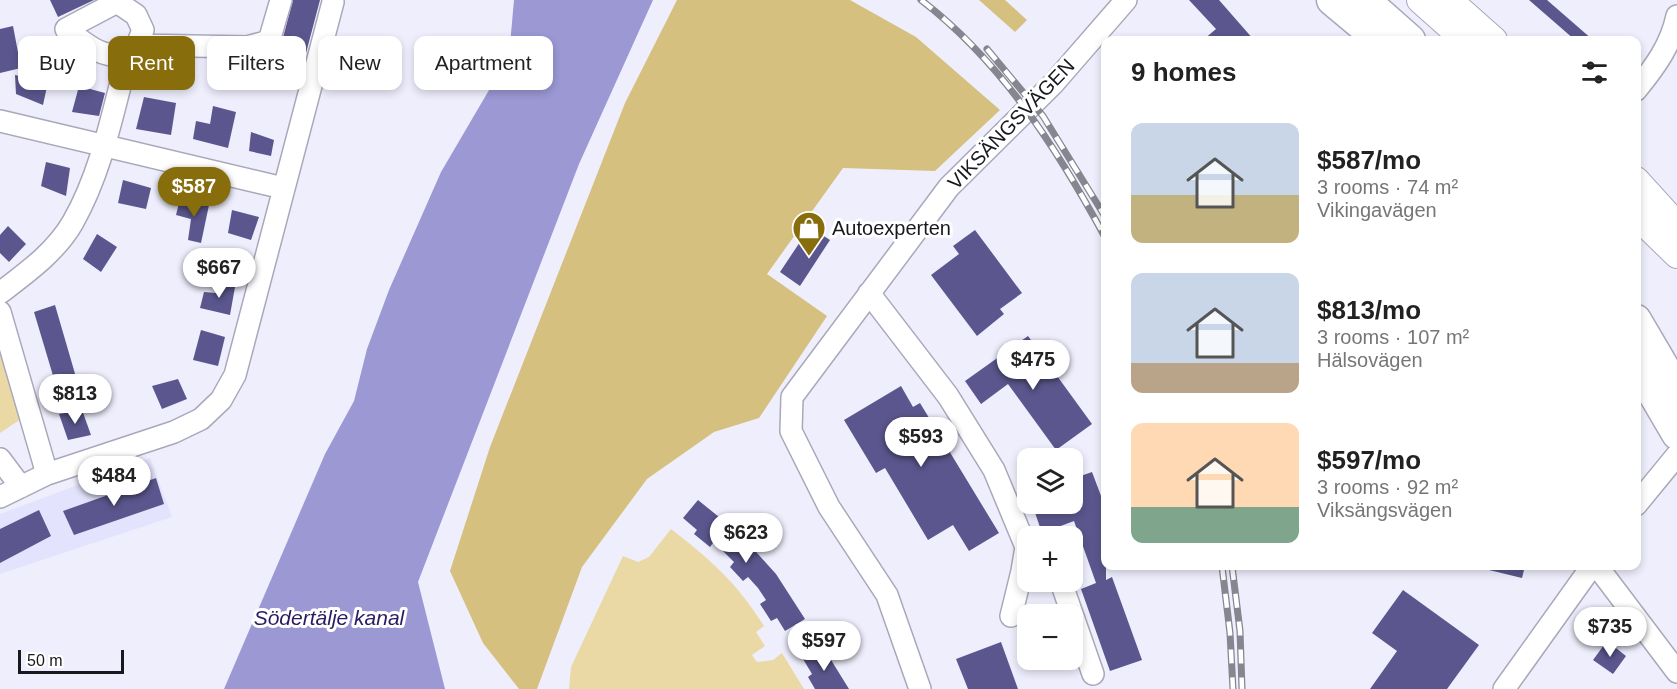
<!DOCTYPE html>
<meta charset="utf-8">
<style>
body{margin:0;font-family:Arial,sans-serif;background:#f6f6f6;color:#222;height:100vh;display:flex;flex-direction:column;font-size:22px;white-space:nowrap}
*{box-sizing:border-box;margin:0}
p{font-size:20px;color:#767676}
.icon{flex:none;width:33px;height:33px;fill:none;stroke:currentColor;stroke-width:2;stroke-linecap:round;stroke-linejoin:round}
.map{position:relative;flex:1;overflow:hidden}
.sheet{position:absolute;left:1101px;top:36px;width:540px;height:534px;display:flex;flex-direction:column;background:#fff;border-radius:12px;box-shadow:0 3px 9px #0003}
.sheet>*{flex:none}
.guide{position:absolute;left:18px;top:36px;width:570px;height:54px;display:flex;gap:12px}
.tools{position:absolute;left:1017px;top:448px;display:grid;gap:12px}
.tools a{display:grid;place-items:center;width:66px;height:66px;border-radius:12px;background:#fff;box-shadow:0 3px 9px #0003;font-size:30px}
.scale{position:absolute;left:18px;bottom:15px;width:106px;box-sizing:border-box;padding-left:6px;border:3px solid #18181e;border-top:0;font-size:16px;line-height:21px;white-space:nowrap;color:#18181e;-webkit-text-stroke:4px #fff;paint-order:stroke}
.price{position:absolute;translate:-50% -51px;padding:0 14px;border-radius:21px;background:#fff;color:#222;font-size:20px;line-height:39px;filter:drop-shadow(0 2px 3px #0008)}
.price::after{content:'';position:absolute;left:50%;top:36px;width:18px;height:14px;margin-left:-9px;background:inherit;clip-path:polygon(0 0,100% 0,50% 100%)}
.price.current{background:#876d0c;color:#fff}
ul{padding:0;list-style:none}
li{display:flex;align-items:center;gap:18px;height:150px;padding:0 30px}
li span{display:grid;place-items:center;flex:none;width:168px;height:120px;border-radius:12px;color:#555}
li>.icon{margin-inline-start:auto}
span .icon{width:72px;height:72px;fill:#fffc;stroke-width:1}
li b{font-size:26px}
h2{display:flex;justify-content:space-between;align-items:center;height:72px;padding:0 30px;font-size:26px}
.chip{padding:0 21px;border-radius:12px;background:#fff;box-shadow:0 3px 9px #0003;font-size:21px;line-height:54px}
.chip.current{background:#876d0c;color:#fff}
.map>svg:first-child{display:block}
.built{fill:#e3e3fd}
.green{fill:#ead9a5}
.forest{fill:#d5c07f}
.water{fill:#9b98d4}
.building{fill:#5b578e}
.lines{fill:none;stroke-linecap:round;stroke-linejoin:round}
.minor-casing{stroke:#a8a8ba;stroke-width:24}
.major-casing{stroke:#a8a8ba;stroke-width:28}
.highway-casing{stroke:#a8a8ba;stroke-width:33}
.minor{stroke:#fff;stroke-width:21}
.major{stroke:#fff;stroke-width:26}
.highway{stroke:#fff;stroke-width:30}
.rail-casing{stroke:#868690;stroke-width:7}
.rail{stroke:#fff;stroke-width:4.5;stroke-dasharray:14;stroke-linecap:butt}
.labels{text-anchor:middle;stroke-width:6;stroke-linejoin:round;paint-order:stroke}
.street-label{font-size:20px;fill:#18181e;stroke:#fff}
.poi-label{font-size:20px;fill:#18181e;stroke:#fff;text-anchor:start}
.water-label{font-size:21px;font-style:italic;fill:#2a1c62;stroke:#fff}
</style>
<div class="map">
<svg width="1677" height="689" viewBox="0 0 1677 689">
<rect width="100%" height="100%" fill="#eeeefd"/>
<path class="built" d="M150,458l22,59 -172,57v-60z"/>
<path class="green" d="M0,348l21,71 -21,14z
M671,529c40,31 66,54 93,97l-8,6 9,14 -13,9 5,7 16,-2 9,-7 22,36h-235l2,-22 52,-111 15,6 11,-5z"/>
<path class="forest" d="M677,0h173l66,37 84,73 -65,61 -92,-3 -76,106 60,42 -68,102 -45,14 -67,47 -65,88 -45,122h-18l-36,-46 -33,-72 40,-124 135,-344z
M979,0h26l22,20 -12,12z"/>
<path class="water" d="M514,0h139l-74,164 -161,418 27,107h-221l101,-235 29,-53 13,-52 22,-59 52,-118 68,-116z"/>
<path class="building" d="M50,0h44l-36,17z
M293,0h27l-19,72 -32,-9 2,-9 10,-9z
M1189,0h30l35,40h-51l13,-11z
M1529,0h18l46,40h-18z
M13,26l8,42 -21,5v-44z
M15,75l33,7 -5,23 -27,-11z
M79,86l26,7 -6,23 -27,-4z
M144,97l32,6 -5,32 -35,-6z
M213,106l23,6 -8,36 -35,-9 3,-18 14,3z
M251,132l23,8 -3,16 -22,-5z
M46,162l24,6 -4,28 -25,-10z
M123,180l28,8 -5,21 -28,-6z
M180,199l29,6 -8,38 -13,-3 3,-21 -15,-4z
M232,210l27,7 -8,23 -23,-7z
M8,226l18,18 -17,18 -9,-9v-18z
M810,227l20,13 -30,46 -20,-14z
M975,230l47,63 -22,16 4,5 -27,22 -46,-61 28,-21 -6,-8z
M97,234l20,13 -16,25 -18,-13z
M218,282l17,5 -5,28 -30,-7 4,-16 12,1z
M55,305l23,79 -21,5 -23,-77z
M201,330l24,7 -7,29 -25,-6z
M1028,336l64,88 -36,26 -48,-66 -27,20 -16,-23z
M178,379l9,20 -25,10 -10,-23z
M901,386l12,21 7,-4 79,130 -30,18 -16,-26 -25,15 -43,-72 -9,5 -32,-53z
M82,410l9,25 -23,5 -9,-26z
M1092,472l14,37v71l6,-3 30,83 -32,11 -29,-82 15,-6 -22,-62 -32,12 -10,-29h40v-25z
M156,478l8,26 -90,31 -11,-24z
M698,500l42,34 36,40 29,45 -20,12 -8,-13 -6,3 -11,-17 6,-4 -8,-12 -10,-11 -5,4 -13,-14 4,-5 -11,-11 -10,-8 -3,4 -16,-13 3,-4 -14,-12z
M39,510l12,26 -51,27v-34z
M1490,566h35l-3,12 -33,-8z
M1403,590l76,55 -32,44h-77l27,-38 -25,-18z
M1607,641l19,15 -13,18 -20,-14z
M1001,642l17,47h-50l-12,-30z
M823,647l26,42h-34l-7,-12 4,-3 -9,-15z"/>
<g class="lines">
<g class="minor-casing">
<path id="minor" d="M121,0l-55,29c20,15 35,30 62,26
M117,2l19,13 7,15 -6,15
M1636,90c19,-23 35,-45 41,-74
M0,121l283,67
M0,293c26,-20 56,-41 73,-71 29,-51 40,-111 55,-167l9,-10 110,2 22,-6 12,-41
M869,293l79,103 46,74 32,77 -4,24 6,1
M0,312l47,162
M0,459l21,28
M0,497l47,-23 127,-42 27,-13 20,-19 14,-25 98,-373
M1636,505l41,-50
M1597,566l80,106
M1061,582l32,92
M1011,616l11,-45
M920,689l-33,-94 -58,-88 -38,-76 1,-34 157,-210 104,-103 73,-84
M1504,689l88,-123"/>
</g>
<g class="major-casing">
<path id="major" d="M1420,0l45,40
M1449,0l45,40
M1636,180l41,45
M1636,215l41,40"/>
</g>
<g class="highway-casing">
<path id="highway" d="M1332,0l48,40
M1367,2l43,38
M1636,320l41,70
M1636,364l41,70"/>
</g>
<use href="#minor" class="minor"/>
<use href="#major" class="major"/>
<use href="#highway" class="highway"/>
<g class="rail-casing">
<path id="rail" d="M921,0c81,62 137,150 185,239
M987,49l56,67 63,102
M1222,566l8,67 3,56
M1232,566l8,65 2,58"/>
</g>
<use href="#rail" class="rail"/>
</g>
<defs>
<g id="shop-pin" transform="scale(1.725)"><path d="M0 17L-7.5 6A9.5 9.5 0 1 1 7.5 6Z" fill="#876d0c" stroke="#fff"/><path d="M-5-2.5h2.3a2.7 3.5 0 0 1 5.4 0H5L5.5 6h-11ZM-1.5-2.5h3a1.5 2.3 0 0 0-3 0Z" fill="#fff"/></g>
</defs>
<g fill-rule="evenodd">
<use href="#shop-pin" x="809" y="228"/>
</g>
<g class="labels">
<g class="street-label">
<text transform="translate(1011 124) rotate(-46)" y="7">VIKSÄNGSVÄGEN</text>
</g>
<g class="poi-label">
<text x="832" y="235">Autoexperten</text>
</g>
<g class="water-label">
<text x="329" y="625">Södertälje kanal</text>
</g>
</g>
</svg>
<div class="tools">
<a><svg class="icon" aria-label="layers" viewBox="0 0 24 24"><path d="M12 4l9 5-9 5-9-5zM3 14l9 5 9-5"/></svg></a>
<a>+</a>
<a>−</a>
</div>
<div class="scale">50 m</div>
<b class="price current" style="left:194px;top:218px">$587</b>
<b class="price" style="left:219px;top:299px">$667</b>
<b class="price" style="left:1033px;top:391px">$475</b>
<b class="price" style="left:75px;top:425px">$813</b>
<b class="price" style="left:921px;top:468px">$593</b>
<b class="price" style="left:114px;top:507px">$484</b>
<b class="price" style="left:746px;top:564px">$623</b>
<b class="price" style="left:1610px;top:658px">$735</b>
<b class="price" style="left:824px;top:672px">$597</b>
<div class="guide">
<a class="chip">Buy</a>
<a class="chip current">Rent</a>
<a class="chip">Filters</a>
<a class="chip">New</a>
<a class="chip">Apartment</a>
</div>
<section class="sheet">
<h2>9 homes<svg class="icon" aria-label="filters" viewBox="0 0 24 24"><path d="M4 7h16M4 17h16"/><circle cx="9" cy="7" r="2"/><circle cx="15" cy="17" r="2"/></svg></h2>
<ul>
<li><span style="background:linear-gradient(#c9d6e8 60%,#c2b280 0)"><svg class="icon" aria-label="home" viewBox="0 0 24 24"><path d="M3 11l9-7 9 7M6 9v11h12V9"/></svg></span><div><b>$587/mo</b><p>3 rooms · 74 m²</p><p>Vikingavägen</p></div></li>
<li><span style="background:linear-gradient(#c9d6e8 75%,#b9a48a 0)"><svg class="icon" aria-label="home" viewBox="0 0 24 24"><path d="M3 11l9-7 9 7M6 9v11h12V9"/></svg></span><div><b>$813/mo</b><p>3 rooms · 107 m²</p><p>Hälsovägen</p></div></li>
<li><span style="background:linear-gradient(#ffd9b3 70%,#7fa58c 0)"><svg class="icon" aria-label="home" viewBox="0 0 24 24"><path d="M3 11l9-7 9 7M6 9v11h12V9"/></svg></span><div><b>$597/mo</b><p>3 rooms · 92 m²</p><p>Viksängsvägen</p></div></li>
</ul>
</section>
</div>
